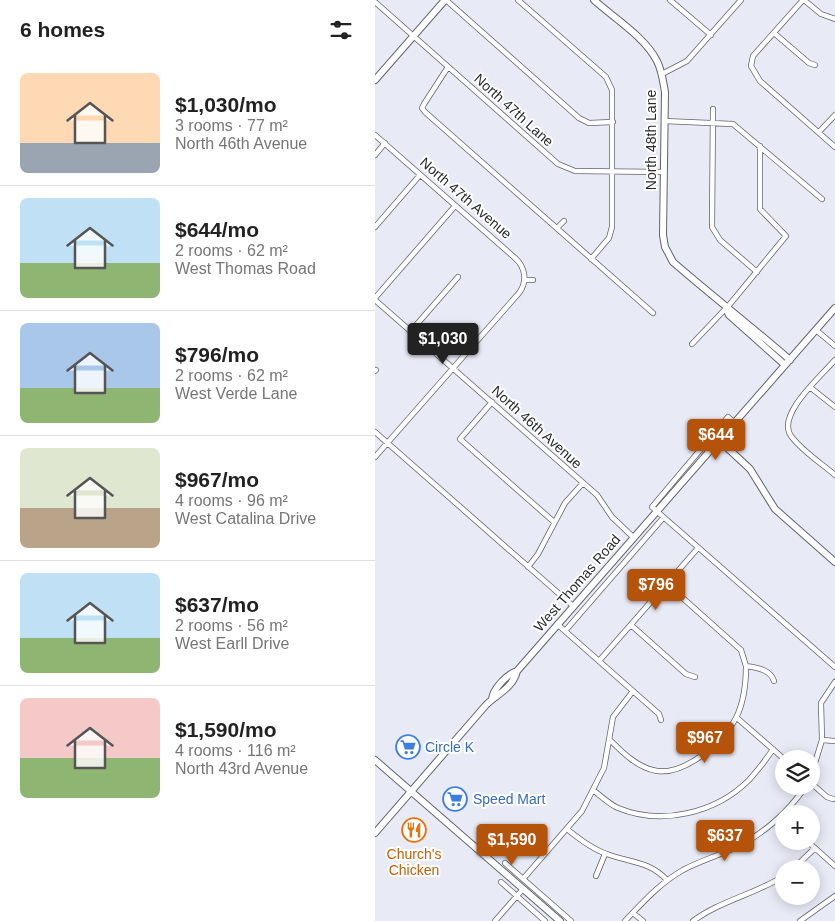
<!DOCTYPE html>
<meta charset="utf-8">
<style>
body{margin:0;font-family:Arial,sans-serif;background:#f2f2f2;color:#222;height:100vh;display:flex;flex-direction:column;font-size:19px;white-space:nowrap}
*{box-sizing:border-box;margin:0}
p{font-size:16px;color:#767676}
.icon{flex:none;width:28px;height:28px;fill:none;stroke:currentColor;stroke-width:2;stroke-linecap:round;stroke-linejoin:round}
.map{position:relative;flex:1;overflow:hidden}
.sheet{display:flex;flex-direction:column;background:#fff;width:375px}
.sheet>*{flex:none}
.buttons{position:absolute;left:400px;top:750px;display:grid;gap:10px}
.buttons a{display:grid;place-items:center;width:45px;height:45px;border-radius:50%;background:#fff;box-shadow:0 2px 12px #0003;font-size:25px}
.price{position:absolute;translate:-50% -42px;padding:0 11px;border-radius:5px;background:#b45309;color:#fff;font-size:16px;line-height:32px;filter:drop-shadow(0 1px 2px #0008)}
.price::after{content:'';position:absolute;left:50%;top:30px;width:15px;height:11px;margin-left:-8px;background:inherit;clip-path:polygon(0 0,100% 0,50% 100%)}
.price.on{background:#222;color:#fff}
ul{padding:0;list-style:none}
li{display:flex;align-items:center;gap:15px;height:125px;padding:0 20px}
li+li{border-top:1px solid #e0e0e0}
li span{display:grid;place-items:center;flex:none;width:140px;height:100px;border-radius:8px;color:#555}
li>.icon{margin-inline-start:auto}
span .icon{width:60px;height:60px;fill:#fffc;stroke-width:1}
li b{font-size:21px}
h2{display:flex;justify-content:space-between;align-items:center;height:60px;padding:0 20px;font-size:21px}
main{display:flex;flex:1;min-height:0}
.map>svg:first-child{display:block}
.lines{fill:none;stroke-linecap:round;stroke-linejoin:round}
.street-casing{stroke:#61636c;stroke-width:6}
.secondary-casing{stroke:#61636c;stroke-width:8}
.street{stroke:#fff;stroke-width:4.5}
.secondary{stroke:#fff;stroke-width:6}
.labels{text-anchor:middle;stroke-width:4;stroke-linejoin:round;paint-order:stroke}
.street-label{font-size:14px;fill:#292a2e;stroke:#fff}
.shop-label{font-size:14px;fill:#366cbe;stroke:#fff;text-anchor:start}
.food-label{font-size:14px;fill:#c56008;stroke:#fff}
</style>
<main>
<section class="sheet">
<h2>6 homes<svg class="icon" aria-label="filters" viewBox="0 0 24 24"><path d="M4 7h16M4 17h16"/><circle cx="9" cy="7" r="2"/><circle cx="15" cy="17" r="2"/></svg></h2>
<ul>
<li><span style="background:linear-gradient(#ffd9b3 70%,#9aa5b1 0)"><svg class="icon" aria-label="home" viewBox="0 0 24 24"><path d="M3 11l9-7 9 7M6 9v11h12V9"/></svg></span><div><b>$1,030/mo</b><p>3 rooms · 77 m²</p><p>North 46th Avenue</p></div></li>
<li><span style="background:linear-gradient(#bfe0f5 65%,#8fb573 0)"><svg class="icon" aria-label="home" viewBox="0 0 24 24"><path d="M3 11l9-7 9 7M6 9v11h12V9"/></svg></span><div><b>$644/mo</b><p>2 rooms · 62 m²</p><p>West Thomas Road</p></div></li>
<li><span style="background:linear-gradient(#a9c7e8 65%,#8fb573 0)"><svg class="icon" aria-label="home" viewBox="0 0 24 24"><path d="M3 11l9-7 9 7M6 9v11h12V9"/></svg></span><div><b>$796/mo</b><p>2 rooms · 62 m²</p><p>West Verde Lane</p></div></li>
<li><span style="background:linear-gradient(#dfe7d0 60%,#b9a48a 0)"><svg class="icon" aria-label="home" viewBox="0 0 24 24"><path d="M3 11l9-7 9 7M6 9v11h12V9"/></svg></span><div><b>$967/mo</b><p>4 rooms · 96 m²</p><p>West Catalina Drive</p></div></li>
<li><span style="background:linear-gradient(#bfe0f5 65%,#8fb573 0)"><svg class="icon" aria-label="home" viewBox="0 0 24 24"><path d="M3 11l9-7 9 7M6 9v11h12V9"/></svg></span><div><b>$637/mo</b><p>2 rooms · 56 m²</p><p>West Earll Drive</p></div></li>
<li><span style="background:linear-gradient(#f6c9c9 60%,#8fb573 0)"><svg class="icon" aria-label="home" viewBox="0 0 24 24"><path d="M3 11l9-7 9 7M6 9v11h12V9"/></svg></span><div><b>$1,590/mo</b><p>4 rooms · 116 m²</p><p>North 43rd Avenue</p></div></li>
</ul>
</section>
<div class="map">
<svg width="460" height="921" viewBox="0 0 460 921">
<rect width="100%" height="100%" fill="#e8eaf6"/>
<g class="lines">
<g class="street-casing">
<path id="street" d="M71,0l133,118 10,5 24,-1
M143,0l88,77 6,13v137l-3,11 -18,21
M295,0l41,35
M428,0l-50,56 -2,10 9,15 75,66
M429,0l17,14 14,5
M0,2l183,162 17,7 88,1
M399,33l35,30 6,2
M73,67l-24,37 -2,4 3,4 228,201
M287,74l25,-13 54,-61
M338,109l-1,118 8,13 37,32
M289,121l69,3 89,75
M444,132l16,-17
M0,135l140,123c10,9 13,23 4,35l-144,164
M0,155l10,-12
M0,227l45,-52
M182,228l7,-7
M150,280h8
M0,298l80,-92
M0,300l222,195 15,22 21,20
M441,330l19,16
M36,331l47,-54
M317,344l38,-40 56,-68 -26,-27v-63
M460,360c-14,16 -59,55 -44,76 11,15 30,27 44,39
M0,371l1,-1
M436,388l24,19
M117,402l-32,37 94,83
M360,423l-7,-6 -76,90 183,160
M0,432l198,174
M153,567l10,-13 27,-51 18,-20
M292,584l74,66 5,16c11,2 24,3 28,15
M182,624l102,90 2,6
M256,625l55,49 9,3
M190,631l98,-113
M224,661l99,-113
M362,718l47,41
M235,740c13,13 28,28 47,31 28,4 67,-29 79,-53 8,-16 10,-35 10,-52
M447,740l13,1
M436,776l11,-36 -1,-37 14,-21
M436,783l16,14 6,2
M218,790c8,6 16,14 25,18 44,18 98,5 131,-28 9,-10 17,-20 24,-31
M192,829c12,10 25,20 40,25 24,9 42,7 60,26
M432,841l28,25
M130,863l66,58
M418,869l22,-21
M221,876l9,-22
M148,879l59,-68 22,-43 9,-51 20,-26
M126,882l44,39
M258,913l10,8
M120,921l28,-32
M250,921c18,-19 35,-38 58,-51 15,-8 31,-13 47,-20 30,-13 57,-36 76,-64
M318,921c27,-20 62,-27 91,-45
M425,921l35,-25"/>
</g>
<g class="secondary-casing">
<path id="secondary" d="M219,0c20,18 51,37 63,61 5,10 6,20 8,31l-2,143 2,12 8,15c38,33 78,64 117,98
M0,80l70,-80
M351,309l3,6 56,50
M345,441l30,28 25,40 60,53
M117,699c1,-10 15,-25 25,-28l318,-363
M0,760l185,161
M0,833l111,-128c11,-11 27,-17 31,-34"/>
</g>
<use href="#street" class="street"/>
<use href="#secondary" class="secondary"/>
</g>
<defs>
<g id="supermarket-ring" transform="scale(1.25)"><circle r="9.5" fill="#fff" stroke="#3f7fe0" stroke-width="1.5"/><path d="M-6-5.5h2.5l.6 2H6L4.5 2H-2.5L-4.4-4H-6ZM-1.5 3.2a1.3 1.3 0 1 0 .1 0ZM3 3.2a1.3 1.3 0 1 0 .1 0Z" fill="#3f7fe0"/></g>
<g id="restaurant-ring" transform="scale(1.25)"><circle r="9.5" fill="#fff" stroke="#e8710a" stroke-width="1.5"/><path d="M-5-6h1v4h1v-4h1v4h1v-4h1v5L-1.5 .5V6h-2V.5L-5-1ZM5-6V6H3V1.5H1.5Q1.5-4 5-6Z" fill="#e8710a"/></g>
</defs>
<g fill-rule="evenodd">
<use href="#supermarket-ring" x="33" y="747"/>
<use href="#supermarket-ring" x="80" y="799"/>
<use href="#restaurant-ring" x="39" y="830"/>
</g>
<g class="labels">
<g class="street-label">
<text transform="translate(139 110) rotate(42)" y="5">North 47th Lane</text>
<text transform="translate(276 140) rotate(-90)" y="5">North 48th Lane</text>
<text transform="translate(91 198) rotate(41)" y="5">North 47th Avenue</text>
<text transform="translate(162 427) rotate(42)" y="5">North 46th Avenue</text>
<text transform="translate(202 583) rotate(-49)" y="5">West Thomas Road</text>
</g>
<g class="shop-label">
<text x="50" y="752">Circle K</text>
<text x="98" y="804">Speed Mart</text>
</g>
<g class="food-label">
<text x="39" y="859">Church's<tspan x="39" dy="16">Chicken</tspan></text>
</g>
</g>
</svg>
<div class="buttons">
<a><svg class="icon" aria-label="layers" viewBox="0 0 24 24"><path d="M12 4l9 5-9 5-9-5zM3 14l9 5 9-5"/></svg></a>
<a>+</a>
<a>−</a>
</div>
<b class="price on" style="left:68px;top:365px">$1,030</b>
<b class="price" style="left:341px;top:461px">$644</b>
<b class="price" style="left:281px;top:611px">$796</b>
<b class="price" style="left:330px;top:764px">$967</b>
<b class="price" style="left:350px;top:862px">$637</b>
<b class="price" style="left:137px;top:866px">$1,590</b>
</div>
</main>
